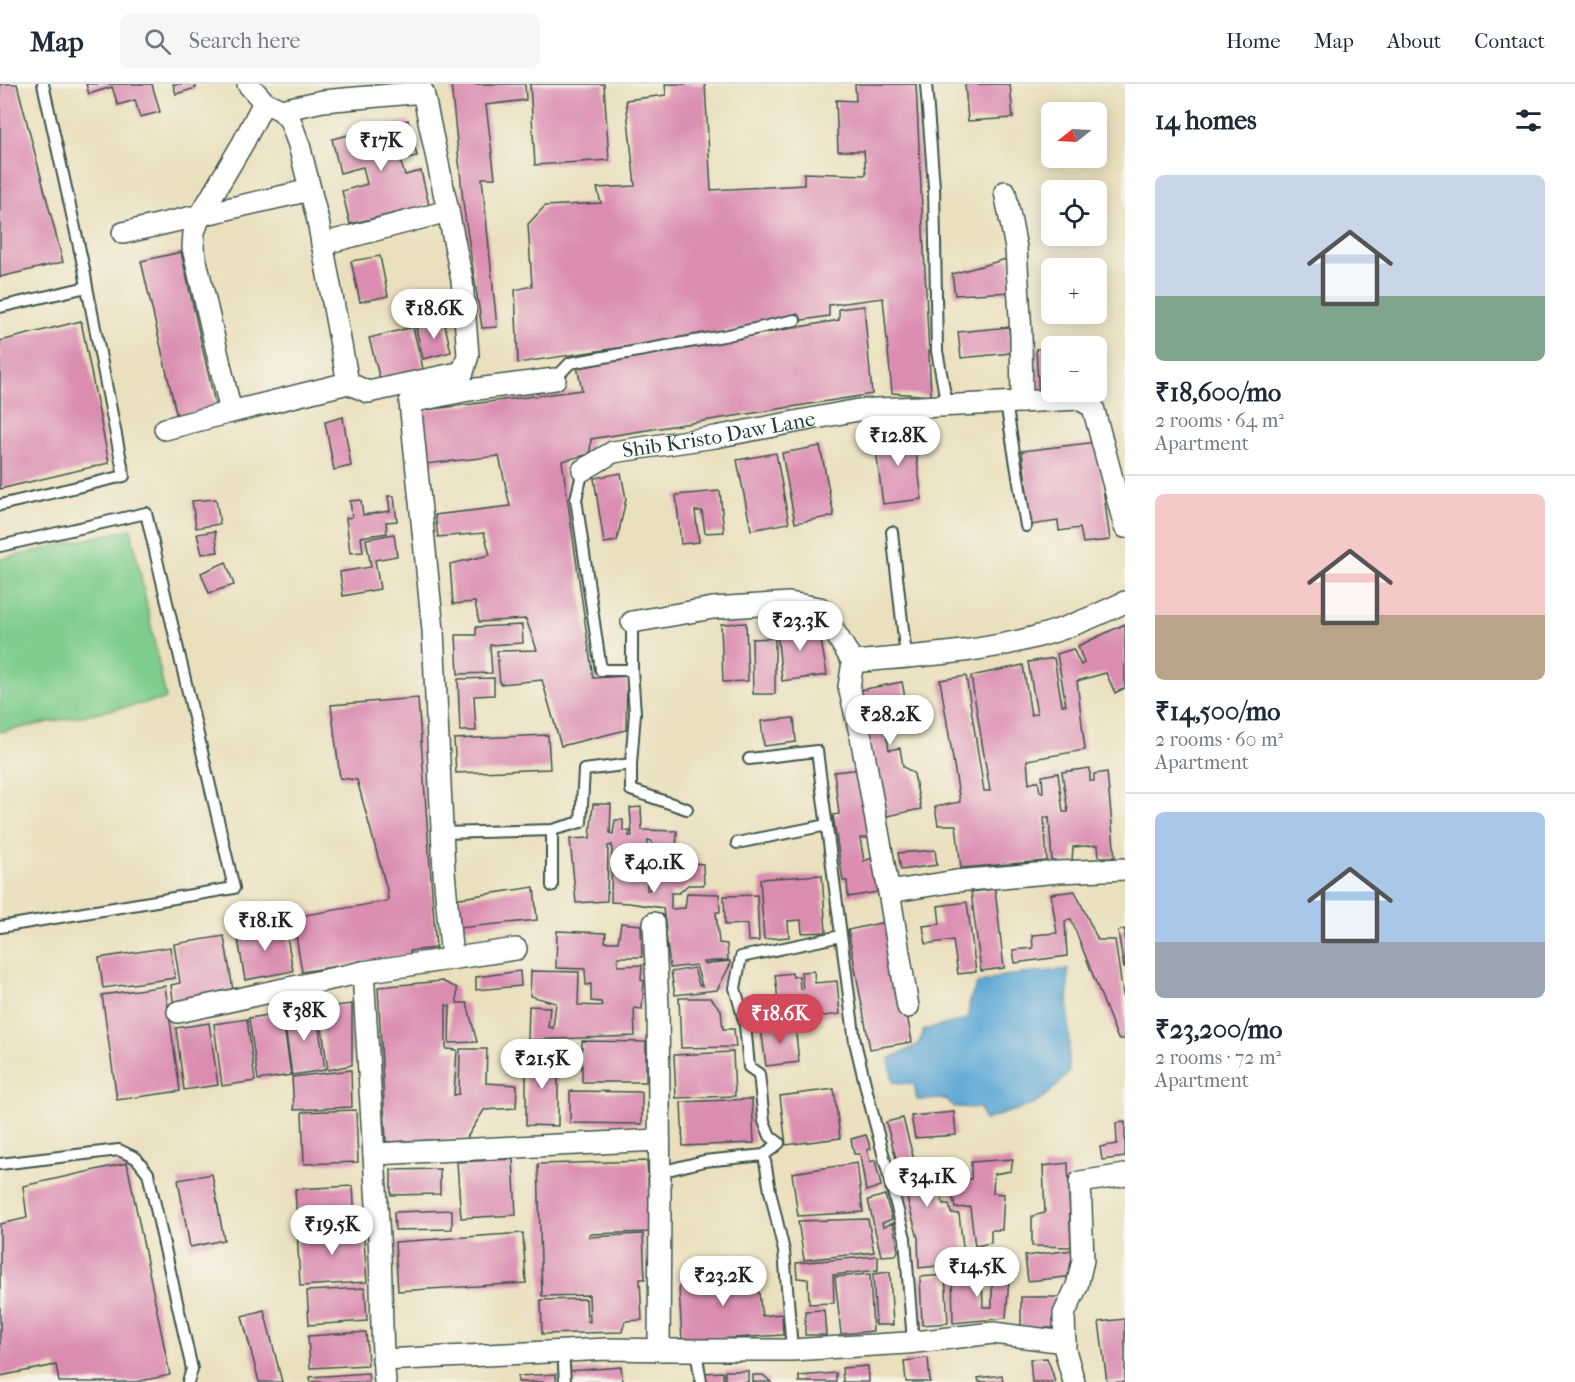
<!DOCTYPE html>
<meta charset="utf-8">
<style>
body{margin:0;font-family:"IM FELL French Canon",serif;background:#f6f6f7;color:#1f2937;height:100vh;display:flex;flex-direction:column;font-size:22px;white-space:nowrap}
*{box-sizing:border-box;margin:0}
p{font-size:20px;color:#747a83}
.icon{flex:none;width:33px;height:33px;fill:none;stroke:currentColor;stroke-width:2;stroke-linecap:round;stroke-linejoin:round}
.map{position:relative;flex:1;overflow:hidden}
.panel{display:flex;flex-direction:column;background:#fff;width:450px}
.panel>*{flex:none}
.needle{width:39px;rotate:252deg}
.tools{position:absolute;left:1041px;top:18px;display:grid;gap:12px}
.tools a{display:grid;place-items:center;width:66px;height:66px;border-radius:9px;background:#fff;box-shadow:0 3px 15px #0003;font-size:30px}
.price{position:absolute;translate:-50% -51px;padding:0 14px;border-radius:21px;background:#fff;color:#222;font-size:20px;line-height:39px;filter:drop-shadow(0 2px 3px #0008)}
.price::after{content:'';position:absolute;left:50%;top:36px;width:18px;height:14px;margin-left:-9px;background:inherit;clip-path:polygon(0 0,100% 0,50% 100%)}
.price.on{background:#d1495b;color:#fff}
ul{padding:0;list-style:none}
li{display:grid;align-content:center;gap:12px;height:318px;padding:0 30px}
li+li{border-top:2px solid #e0e1e3}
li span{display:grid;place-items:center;height:186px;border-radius:9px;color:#555}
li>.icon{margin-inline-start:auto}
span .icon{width:108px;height:108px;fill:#fffc;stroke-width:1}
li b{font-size:26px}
h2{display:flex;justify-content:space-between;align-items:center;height:72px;padding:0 30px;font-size:26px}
header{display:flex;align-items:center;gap:36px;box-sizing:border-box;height:84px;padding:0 30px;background:#fff;border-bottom:2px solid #e0e1e3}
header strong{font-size:28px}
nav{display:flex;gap:33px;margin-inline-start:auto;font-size:21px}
.search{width:420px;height:54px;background:#f6f6f7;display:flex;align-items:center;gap:15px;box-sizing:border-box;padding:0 21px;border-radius:9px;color:#747a83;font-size:22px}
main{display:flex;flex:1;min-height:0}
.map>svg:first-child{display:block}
.green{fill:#7fcd8d;stroke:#4f8560;stroke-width:1.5}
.water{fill:#5ea9d6;stroke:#3e7385;stroke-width:1.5}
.building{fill:#da8cb1}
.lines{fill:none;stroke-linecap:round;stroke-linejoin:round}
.service-casing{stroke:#3d5549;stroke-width:14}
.minor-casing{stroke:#3d5549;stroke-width:24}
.service{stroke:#fff;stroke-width:10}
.minor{stroke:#fff;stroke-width:21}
.labels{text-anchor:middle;stroke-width:6;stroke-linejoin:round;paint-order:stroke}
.street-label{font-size:21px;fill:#1f3d34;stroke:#f7f3e8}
</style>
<header>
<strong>Map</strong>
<div class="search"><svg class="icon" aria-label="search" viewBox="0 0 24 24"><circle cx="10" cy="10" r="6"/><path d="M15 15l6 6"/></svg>Search here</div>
<nav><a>Home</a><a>Map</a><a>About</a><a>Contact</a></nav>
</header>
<main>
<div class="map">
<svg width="1125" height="1298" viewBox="0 0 1125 1298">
<rect width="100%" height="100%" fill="#f7f3e8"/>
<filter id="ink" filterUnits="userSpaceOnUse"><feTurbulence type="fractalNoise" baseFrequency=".0167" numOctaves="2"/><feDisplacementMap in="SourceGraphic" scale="12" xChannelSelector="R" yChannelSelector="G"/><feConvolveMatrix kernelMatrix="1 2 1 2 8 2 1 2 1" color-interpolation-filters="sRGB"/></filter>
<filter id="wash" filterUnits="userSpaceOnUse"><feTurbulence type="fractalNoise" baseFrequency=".008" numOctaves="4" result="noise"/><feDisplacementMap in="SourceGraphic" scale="24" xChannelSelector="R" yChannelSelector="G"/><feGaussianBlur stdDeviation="1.35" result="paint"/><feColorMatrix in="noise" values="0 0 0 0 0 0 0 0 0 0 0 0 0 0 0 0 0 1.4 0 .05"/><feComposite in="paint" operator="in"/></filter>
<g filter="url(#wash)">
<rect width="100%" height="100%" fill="#eae0be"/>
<path class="green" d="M131,445l35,170 -166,33v-173z"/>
<path class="water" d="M1068,885l1,103 -13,15 -21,17 -51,16 -4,-12 -27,-1 -6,-8 -30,1 -3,-16 -21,-2 -4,-23 29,-14 6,-15 44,-11 2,-20 8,-16 25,-7z"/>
<g id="blocks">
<path class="building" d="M0,0h17l46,178 -63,15z
M86,0h66l8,28 -20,5 -5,-17 -17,5 -6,-18 -23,7z
M173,0h22l1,4 -20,6z
M451,0h74l1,16 -40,5 9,73h-13l15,149 -15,1 -18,-118z
M530,0h74l5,76 -74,5z
M665,0h40l6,106 93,-5v-12l62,2 -2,-24h-26l-2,-51 20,1 -1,-17h61l15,312 -39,-3 -9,-95 -54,7v11l-311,47 -3,-73 17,-4 -4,-62 17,-18 56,-3 -4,-15 38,-2 -9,-86 40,-5z
M965,0h45l3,34 -45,3z
M408,36l9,36 -17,4 5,15 16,-4 8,34 -79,19 -8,-33 25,-7 -4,-17 -23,6 -8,-34z
M181,168l35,156 -39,9 -36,-156z
M380,172l8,40 -28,6 -9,-41z
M1010,174l2,34 -57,3 -3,-21z
M864,222l8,88 -281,45 -1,15 -28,7 31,217 34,-2 -1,54 -65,16 -19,-66 -42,4 -3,-33 40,-1 -11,-31 -47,3 -4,-20 -22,2 -3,-40 40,-9 -6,-22 -46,4 -3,-22 75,-9 -11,-50 -74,8 -8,-53 165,-21 -5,-24 262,-46v-11z
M81,237l28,142 -109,26v-148z
M444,237l7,31 -28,7 -7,-31z
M413,243l11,46 -43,10 -12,-45z
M1009,243l2,26 -50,5 -3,-26z
M1052,264v44l-13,6 -3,-49z
M343,333l8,49 -17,4 -9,-48z
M913,345l9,70 -39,5 -9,-70z
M1097,358l13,98 -27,3 -3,-15 -21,3 -1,-10 -27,4 -9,-74z
M820,362l14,70 -39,7 -13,-70z
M776,369l13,70 -38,7 -14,-70z
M621,389l5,26 -9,42 -13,2 -10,-65z
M720,407l4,41 -19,1 -3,-22h-7l4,31 -18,2 -5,-49z
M388,412h6l3,25 -11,1 1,11 -26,4 2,15 -13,1 -4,-35 6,-1 -2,-16 11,-1 2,15 27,-4z
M216,415l4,25 -24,4 -4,-27z
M215,447l3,21 -16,2 -5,-20z
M394,450l3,22 -22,4 5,29 -37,7 -3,-24 31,-5 -5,-28z
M226,478l8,23 -25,8 -8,-20z
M791,536l29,14 7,41 -45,6 -6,-59z
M746,539l2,58 -25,1 -2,-58z
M1125,540v64l-10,5 -9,-20 -29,8 8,69 -58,10 2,24 9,-3 2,11h3l-1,-16 16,-3 5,39h5l-6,-40 28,-4v13h4v-7l13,-2 8,85h-16l-1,-12 -25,2 -1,14 -20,1 -3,-45h-5l3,44 -86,7 -5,-43h-18l-3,-18 25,-5 -20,-122 26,-4 18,115h6l-19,-115 52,-11 8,50 6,-1 -9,-52 26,-4 8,47h4l-9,-51 16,-5 8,16 3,-2 -6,-17z
M522,541l1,18 -33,2 2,28 -34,1 -2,-39h20v-8z
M775,554v56h-22l-1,-55z
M494,594v17l-20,1 2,35h-16l-2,-52z
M902,598l9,46 -25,5 3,17 11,-2 3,18 11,8 7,35 -34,7 -27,-126z
M418,614l18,250 -26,3 1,3 -109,18 -9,-55 95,-16 -1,-11 -30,-110 -17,-2 -9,-73z
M794,634l2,24 -32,4 -3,-25z
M548,651l2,34 -94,4 -2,-34z
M862,685l10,69h-12l4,23 14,-5 6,35 -36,6 -1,-16h-4l-10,-66 6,-1 -5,-42z
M593,720h18l-1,29 3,1 2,-14h8v11h7l-1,5h3l-2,-28 11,-1 1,23 35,1 -1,21 -24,1v-12l-4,-1 -1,13h-9v23h9v14l4,-1v-31l28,1 2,3 22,2 1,21h-16l-9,8h-8v16l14,-1 2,-15 32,1 1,18h-4l3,31 8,1 1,16 -25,2 2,2 25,-3v4l-13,25 -42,5 -4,-23 23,-4 5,17 3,1 -6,-21 -26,3 -7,-60 -34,-5 -18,-1 1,-57 -4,1 -1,55 -31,2 -6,-64 20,-1z
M935,766l2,15 -36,5 -3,-17z
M822,791l4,57 -24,1 -1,-13 -13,1 1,16 -25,2 -4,-60z
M534,803l3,33 -79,8 -4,-29z
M995,805l9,79 -23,3 -10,-79z
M1075,807l23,49h17l10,69v30h-7l-47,-120 -6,2 2,35 -52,7 -2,-13 20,-2 -1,-13 25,-2 -6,-39z
M757,811l2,46h-11l-1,-17 -22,1 -1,-29z
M967,818l9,70 -18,2 -5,-34 -27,4 -3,-18 17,-2 -2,-18z
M890,837l22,121 -42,7 -22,-119z
M621,839l20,2 1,32h-24v9l24,-1 -1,15 3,1 -2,28 -8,-1 1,28 -107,4 1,-34 21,1 -2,20 5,1 3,-25 -26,-7 1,-25 48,1 -1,33 24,1 -1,-4 -10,-1v-17l-5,1 -1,-16 -29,-1 1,-37 49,2 -1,9h13z
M285,841l8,46 -48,9 -8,-47z
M1125,845v39h-1l-6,-37z
M224,852l10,60 -60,10 -3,-21 9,-2 -6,-39z
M170,863l5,31 -72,10 -4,-30z
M520,887l1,15 -45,4v-13z
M814,887l1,12 22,-2 3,33 -50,6 -3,-21 -9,1 -3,-25 17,-2 1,4 6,-1 1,13h3l-2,-17z
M442,897l15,7v15h10l10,39 -28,1 1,-37 -4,-1v44l11,1 -3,45 5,-1 1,-45h27l-1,34 31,2 -1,23 -32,2 -18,29 -80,3 -8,-155z
M165,902l15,105 -63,9 -15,-105z
M679,914h32l10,12 2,19h11l2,18 -55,1z
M352,920v61l-24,5 -9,-62z
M779,923l2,13 -18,2 -2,-13z
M316,924l9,62 -33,5 -9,-62z
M282,929l9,62 -33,5 -9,-62z
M247,935l8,62 -33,5 -8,-62z
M209,939l9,62 -34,5 -8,-62z
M795,941l4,37 -33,4 -5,-38z
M582,957l64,1v40h-64z
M733,968l2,44 -59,2 -2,-43z
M526,970h32v72l-32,-1z
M351,986l1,37 -58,3 -2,-33z
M834,1005l6,49 -54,7 -6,-49z
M570,1007l72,1v32l-72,-1z
M752,1015l2,44 -71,3 -2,-44z
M356,1026l2,52 -54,2 -2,-52z
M954,1028l2,23 -41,3 -4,-22z
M903,1034l16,61 16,-5 8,30h6l2,9 8,1 6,49 -46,5 -1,-30 -32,-116z
M1125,1038v35l-23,3 -2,-13 17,-3 -1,-21z
M866,1051l5,14 -4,1 3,12 5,-2 6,26 -15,5 -6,-37h-6l-3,-15z
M513,1075l3,56 -55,3 -4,-56z
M1013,1075l-2,12 -17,3 -1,19 11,1 -2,36h-11v13l-16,3 -5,-39 -15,1 -5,-28 21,-1v-17z
M647,1077l4,71 -62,2v3l54,-3 2,45h-5l2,41 -17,1 -3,11 -80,2 -1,-34 45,-1 1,22 3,1 -1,-27 -47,1 -4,-132z
M127,1079l43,212 -34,7h-77l-3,-17 -56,11v-152l27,-6 -4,-32z
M857,1079l6,49 -65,4 -6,-43z
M1068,1079l3,84 -39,-1v-30l13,-3 -2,-47z
M440,1085v25l-49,1v-25z
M212,1090l12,66 -34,7 -12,-67z
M353,1102l2,33 -58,3 -2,-33z
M885,1111l7,24 -10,4 1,4 10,-4 5,28 -2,4 -15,1 -13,-56z
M452,1126v19l-57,1 -1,-18z
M868,1135l6,33 -70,8 -6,-39z
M363,1142l4,56 -67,4 -3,-56z
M523,1149l3,50 -128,8 -3,-49z
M1072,1166l3,26 -47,5 -3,-25z
M878,1172v14l-45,5 1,28 -25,1 -1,-25 -11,-1 -1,-15z
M726,1180l33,29 3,23 20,-2 1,21 -101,6 -3,-54 18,-20z
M974,1185v11h8l1,27h9v-28h17l-3,39 -53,5 -1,-53z
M890,1188l3,53h-17l-3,-51z
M870,1190l3,57 -32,3 -6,-57z
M945,1191l3,48 -26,2 -2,-48z
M365,1204l2,33 -58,4 -2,-34z
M1021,1213h38v31h-38z
M264,1226l18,72h-23l-17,-66z
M824,1226l2,25h-21v-24z
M1125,1235v63h-18l-8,-60z
M366,1248l2,33 -58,3 -2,-32z
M928,1274l2,24h-24l-2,-21z
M1047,1274l5,13 3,11h-23l-2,-23z
M868,1282l1,16h-26l-1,-14z
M621,1283l2,15h-53l-1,-11z
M725,1287h23v11h-23z
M723,1288v10h-18l-1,-9z
M368,1289l1,9h-58l-1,-5z
M836,1289v9h-37v-6z
M556,1290v8h-38v-6z
M753,1291h10l8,7h-18z
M1002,1291l1,7h-24l-1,-4z"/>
</g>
</g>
<g filter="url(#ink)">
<use href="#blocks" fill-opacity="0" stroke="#3d5549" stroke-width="1.5"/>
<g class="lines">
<g class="service-casing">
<path id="service" d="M926,0l8,103 3,164 10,55
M0,223l87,-20 -3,-18 -41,-185
M555,295l15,-16 153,-27 72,-16
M1006,319l20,123
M583,386l-7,29 25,171h31
M0,421l124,-29 -37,-189
M892,448l14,125
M0,462l146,-33 88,375 -234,39
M749,675l68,-8 38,291 13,54 37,142 8,104
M631,680l4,-51 -3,-43v-48
M552,746l29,-8 3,-52 47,-6v26l56,19
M442,749l110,-3v56
M737,759l90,-18
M764,1071l6,36 14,60 8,99
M0,1080l119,-14 17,8 12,15 44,196 -4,13
M660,1088l44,-11 60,-6 15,-12 -9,-7 -6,-15 -5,-47 -10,-7 -4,-43 -10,-36 6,-31 100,-21
M696,1266l5,32
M563,1267l2,31"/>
</g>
<g class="minor-casing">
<g id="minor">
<path d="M248,0l16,18 17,8 9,10 9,25 19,76 30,162 -117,29 -38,-164 1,-16 6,-16 43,-73 21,-41"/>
<path d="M281,26l42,-9 100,-9 25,119 -126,33"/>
<path d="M1005,108l11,56 5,87 1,67"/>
<path d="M123,149l187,-43"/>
<path d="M348,299l20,9 95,-20 5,-17 -6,-75 -14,-69"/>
<path d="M165,345l66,-17"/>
<path id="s1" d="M583,386l30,-18 102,-15 143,-27 221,-11 14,8 32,120"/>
<path d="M632,538l81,-14 76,-5 31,5 33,54c60,-6 124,-9 182,-25 32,-8 61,-21 90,-35"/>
<path d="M853,578l-4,25 12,50 28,155 19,115"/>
<path d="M889,808l67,-11 103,-9 66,-3"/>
<path d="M654,839l4,83 2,191 -1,153"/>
<path d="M452,874l-8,-86 -11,-242 -23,-228 59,-12 86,-11"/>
<path d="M363,888c6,94 12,188 17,283 2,42 1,85 5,127"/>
<path d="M178,928l185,-40 153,-23"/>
<path d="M374,1070l285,-14"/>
<path d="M383,1276l224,-11 65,1h120l115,-7 86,-10 72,9"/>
<path d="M1074,1298l-9,-32 -1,-36 13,-28 6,-26 -3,-78 45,-7"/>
</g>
</g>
<use href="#service" class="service"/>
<use href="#minor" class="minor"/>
</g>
</g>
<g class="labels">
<g class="street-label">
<text dy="7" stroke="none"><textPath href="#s1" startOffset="142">Shib Kristo Daw Lane</textPath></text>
</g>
</g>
</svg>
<div class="tools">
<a><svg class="needle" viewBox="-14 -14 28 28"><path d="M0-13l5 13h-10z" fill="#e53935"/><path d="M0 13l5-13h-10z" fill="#747a83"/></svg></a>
<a><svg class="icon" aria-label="locate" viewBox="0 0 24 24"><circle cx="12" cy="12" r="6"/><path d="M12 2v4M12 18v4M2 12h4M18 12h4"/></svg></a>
<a>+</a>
<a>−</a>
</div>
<b class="price" style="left:381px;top:88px">₹17K</b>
<b class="price" style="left:434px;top:256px">₹18.6K</b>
<b class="price" style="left:898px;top:383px">₹12.8K</b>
<b class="price" style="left:800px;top:568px">₹23.3K</b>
<b class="price" style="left:890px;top:662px">₹28.2K</b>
<b class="price" style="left:654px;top:810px">₹40.1K</b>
<b class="price" style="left:265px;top:868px">₹18.1K</b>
<b class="price" style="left:304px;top:958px">₹38K</b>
<b class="price on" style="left:780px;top:961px">₹18.6K</b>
<b class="price" style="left:542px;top:1006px">₹21.5K</b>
<b class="price" style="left:927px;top:1124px">₹34.1K</b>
<b class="price" style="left:332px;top:1172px">₹19.5K</b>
<b class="price" style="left:977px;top:1214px">₹14.5K</b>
<b class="price" style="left:723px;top:1223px">₹23.2K</b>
</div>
<section class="panel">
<h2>14 homes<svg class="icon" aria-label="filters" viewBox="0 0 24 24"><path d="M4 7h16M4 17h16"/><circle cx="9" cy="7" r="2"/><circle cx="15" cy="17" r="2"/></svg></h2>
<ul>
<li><span style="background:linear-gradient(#c9d6e8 65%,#7fa58c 0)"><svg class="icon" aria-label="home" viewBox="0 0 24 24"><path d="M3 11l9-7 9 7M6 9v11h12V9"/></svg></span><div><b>₹18,600/mo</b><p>2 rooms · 64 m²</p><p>Apartment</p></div></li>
<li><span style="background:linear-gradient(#f6c9c9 65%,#b9a48a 0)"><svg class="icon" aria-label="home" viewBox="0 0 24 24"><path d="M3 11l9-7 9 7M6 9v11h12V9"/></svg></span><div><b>₹14,500/mo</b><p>2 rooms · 60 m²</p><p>Apartment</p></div></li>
<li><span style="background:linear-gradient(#a9c7e8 70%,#9aa5b1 0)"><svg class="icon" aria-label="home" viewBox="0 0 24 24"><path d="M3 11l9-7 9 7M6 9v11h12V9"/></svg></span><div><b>₹23,200/mo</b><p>2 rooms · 72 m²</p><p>Apartment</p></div></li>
</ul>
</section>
</main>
